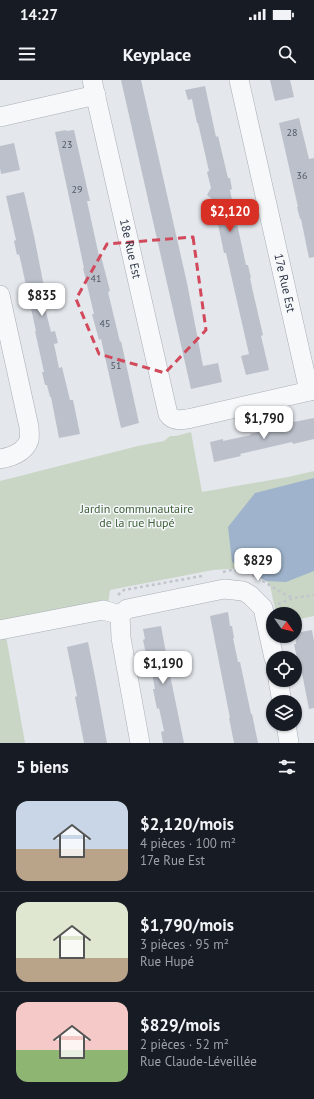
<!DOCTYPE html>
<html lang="fr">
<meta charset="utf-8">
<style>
body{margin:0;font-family:"PT Sans",sans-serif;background:#242831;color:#f1f3f6;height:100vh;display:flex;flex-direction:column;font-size:15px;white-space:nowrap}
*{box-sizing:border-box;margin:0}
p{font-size:13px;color:#9ea1a6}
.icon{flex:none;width:22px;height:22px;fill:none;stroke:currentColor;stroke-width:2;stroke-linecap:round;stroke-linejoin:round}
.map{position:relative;height:663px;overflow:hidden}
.side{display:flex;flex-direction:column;background:#171b24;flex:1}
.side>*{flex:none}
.needle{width:26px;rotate:124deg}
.buttons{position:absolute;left:266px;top:527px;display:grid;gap:8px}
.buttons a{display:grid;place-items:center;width:36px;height:36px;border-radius:50%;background:#171b24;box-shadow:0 1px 3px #0004;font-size:20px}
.price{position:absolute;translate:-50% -34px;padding:0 9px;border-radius:8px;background:#fff;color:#222;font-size:13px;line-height:26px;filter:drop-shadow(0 1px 2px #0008)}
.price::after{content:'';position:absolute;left:50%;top:24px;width:12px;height:9px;margin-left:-6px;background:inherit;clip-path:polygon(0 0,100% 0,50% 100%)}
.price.selected{background:#d93025;color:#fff}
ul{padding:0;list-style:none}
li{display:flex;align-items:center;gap:12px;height:100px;padding:0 16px}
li+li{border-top:1px solid #363941}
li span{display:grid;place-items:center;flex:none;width:112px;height:80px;border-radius:12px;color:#555}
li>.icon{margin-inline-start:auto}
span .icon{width:48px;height:48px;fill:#fffc;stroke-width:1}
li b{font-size:17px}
h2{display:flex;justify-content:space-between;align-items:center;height:48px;padding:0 16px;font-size:17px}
.status{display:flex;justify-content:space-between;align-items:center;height:28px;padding:0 20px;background:#171b24;direction:ltr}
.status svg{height:11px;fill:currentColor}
header{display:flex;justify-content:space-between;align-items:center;height:52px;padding:0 16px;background:#171b24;font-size:18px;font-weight:800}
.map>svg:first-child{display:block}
.green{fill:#c9d6c5}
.water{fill:#9fb4cc}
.building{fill:#bbc0ca}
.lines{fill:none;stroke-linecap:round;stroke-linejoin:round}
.minor-casing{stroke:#a9aeb7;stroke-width:20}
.path{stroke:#c2c5cb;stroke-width:2.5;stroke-dasharray:3 3;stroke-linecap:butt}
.minor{stroke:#f7f8fa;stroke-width:19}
.marked{fill:none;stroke:#d1495b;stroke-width:3;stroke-dasharray:8 5;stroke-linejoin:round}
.labels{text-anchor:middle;stroke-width:3;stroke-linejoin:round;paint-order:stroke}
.number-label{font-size:10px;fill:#4f5766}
.street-label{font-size:12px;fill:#2b3445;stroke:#f4f6f9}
.park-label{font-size:12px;fill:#3f6138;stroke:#f4f6f9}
</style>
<div class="status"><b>14:27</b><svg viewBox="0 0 49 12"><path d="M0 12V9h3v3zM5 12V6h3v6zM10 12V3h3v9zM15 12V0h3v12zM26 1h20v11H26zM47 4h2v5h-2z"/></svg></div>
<header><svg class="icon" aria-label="menu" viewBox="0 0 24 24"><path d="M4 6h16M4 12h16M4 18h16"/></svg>Keyplace<svg class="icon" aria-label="search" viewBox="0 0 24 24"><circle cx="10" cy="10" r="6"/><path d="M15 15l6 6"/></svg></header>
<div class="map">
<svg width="314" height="663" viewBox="0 0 314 663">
<rect width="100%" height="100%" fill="#e4e7ec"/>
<path class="green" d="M191,352l11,60 86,-15 26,-6v145l-19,4v-6h-19l-6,-29 -4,-4 -23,-13 -30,2 -103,20 -4,28 -100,18 19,107h-25v-262l138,-35 26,-5 6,-5h6z"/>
<path class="water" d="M314,398v93l-28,11 -20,-1 -34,-19 -4,-35 27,-34z"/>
<path class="building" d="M121,0h20l46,203 16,83 15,-3 4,19 -31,7z
M270,0h20l4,17 -19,4z
M205,6l11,51 2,-1 10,42h2l2,11 -2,1 4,20 12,55h2l3,13h-1l3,14 10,43 -2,1 8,34 -23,5 -5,-19 8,-2 -23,-101h-2l-11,-53 -6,-5 4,-7 -4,-16 2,-1 -11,-48h-1l-5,-24 -4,1 -3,-10z
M299,38l10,41 5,-1v99l-5,1 -8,-39h-1l-3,-12h1l-19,-84z
M66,50v1l8,-1 16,71h-3l12,55h2l9,35 -2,1 12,50 1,-1 18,82 -18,5 -20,-89 -2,1 -7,-26h2l-11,-46h1l-12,-57 -17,-79z
M14,63l6,27 -19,4 -1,-6v-22z
M24,112l10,44 14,71 -3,1 6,24 4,-1 3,12 -4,1 5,24 3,-1 8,33h3l7,34 -21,4 -8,-41h-1l-3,-12h-2l-3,-13h2l-9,-41h1l-14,-64 -3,-13 -2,1 -3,-14 2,-1 -10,-44z
M314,338v21l-21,5 -1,-2 -52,12 1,2 -27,6 -4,-20 13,-3v2l28,-6 -1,-1 38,-10v-1z
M228,532l2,14h2l2,12h-1l5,24h2l11,52h1l6,29h-24l-5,-25h1l-20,-102z
M161,546l9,49 14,68h-21l-2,-11 3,-1 -5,-23 -2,1 -4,-20h2l-6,-31h-2l-4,-18 2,-1 -2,-10z
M312,550l2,11v67l-5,1 -9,-46h-2l-4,-19h2l-1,-11z
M88,562l7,35 12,66h-23l-9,-46 2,-1 -10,-49z"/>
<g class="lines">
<g class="minor-casing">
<g id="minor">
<path id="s1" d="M92,0l76,334c5,8 15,6 24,4l122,-28"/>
<path id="s2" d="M239,0l70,311"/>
<path d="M0,37l96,-22"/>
<path d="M0,215l29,132c0,4 1,10 0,13 -4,12 -18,17 -29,19"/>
<path d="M0,550l103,-20 7,2 10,3"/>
<path d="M278,600l4,22"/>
<path d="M286,644l3,19"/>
<path d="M140,663l-19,-105 -1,-23 7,-6 97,-20 19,2 7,4 13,13 11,50"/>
</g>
</g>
<path class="path" d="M223,492c3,-1 7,-2 10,-2 21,0 40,21 61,28
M118,515l6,-5 78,-14
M278,524l16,-6 20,-3"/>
<use href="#minor" class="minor"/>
</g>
<path class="marked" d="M193,157l13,93 -41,43 -66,-19 -23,-55 31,-55z"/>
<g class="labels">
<g class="number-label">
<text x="292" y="56">28</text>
<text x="67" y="68">23</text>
<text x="302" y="99">36</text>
<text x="77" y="113">29</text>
<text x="96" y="202">41</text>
<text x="105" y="247">45</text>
<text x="116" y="289">51</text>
</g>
<g class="street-label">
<text dy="4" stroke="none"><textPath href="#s1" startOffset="173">18e Rue Est</textPath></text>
<text dy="4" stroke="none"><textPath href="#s2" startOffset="208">17e Rue Est</textPath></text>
</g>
<g class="park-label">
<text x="137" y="433">Jardin communautaire<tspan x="137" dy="14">de la rue Hupé</tspan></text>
</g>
</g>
</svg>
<div class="buttons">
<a><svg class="needle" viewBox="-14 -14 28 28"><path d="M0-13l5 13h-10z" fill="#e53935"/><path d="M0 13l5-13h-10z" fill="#9ea1a6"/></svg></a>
<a><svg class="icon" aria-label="locate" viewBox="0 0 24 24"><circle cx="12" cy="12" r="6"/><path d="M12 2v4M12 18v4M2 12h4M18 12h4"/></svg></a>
<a><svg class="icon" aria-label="layers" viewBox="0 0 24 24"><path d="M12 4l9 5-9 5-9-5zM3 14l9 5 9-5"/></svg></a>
</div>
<b class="price selected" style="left:230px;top:153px">$2,120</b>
<b class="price" style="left:42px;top:237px">$835</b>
<b class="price" style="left:264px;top:360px">$1,790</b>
<b class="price" style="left:258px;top:502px">$829</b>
<b class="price" style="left:163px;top:605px">$1,190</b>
</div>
<section class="side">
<h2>5 biens<svg class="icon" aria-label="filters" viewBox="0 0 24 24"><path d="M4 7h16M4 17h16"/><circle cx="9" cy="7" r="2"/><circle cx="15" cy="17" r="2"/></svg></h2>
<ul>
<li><span style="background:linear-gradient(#c9d6e8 60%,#b9a48a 0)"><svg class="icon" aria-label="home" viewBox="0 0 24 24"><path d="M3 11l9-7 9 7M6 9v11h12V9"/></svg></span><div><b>$2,120/mois</b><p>4 pièces · 100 m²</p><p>17e Rue Est</p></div></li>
<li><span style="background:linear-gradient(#dfe7d0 70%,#b9a48a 0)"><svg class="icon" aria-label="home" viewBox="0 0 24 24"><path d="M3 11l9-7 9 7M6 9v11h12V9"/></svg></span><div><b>$1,790/mois</b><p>3 pièces · 95 m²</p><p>Rue Hupé</p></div></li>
<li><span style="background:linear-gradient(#f6c9c9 60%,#8fb573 0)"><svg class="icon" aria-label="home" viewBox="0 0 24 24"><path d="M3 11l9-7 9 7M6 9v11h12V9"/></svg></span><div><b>$829/mois</b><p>2 pièces · 52 m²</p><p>Rue Claude-Léveillée</p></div></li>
</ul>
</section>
